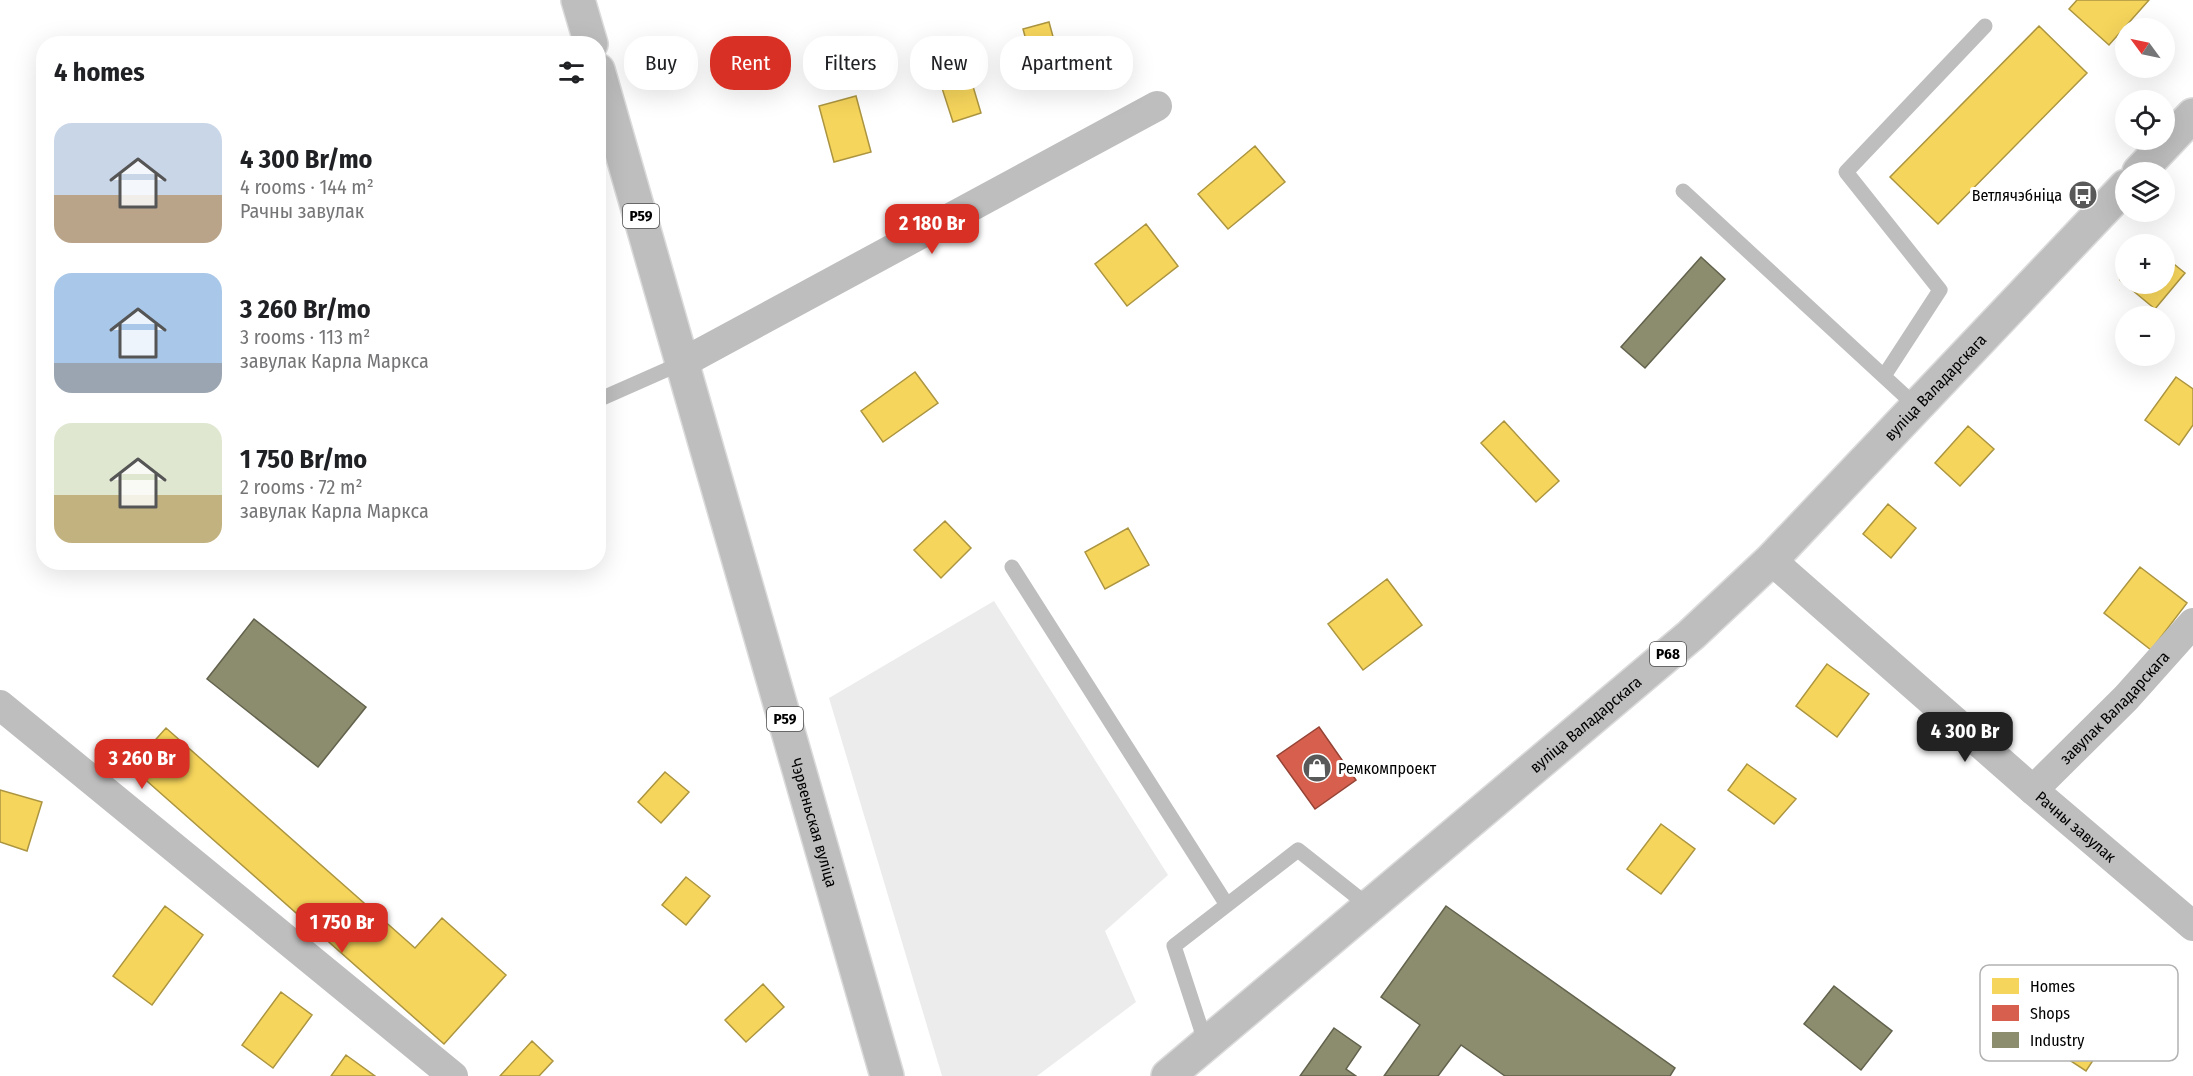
<!DOCTYPE html>
<meta charset="utf-8">
<style>
body{margin:0;font-family:"Fira Sans Condensed",sans-serif;background:#f2f2f2;color:#202124;height:100vh;display:flex;flex-direction:column;font-size:22px;white-space:nowrap}
*{box-sizing:border-box;margin:0}
p{font-size:20px;color:#757577}
.icon{flex:none;width:33px;height:33px;fill:none;stroke:currentColor;stroke-width:2;stroke-linecap:round;stroke-linejoin:round}
.map{position:relative;flex:1;overflow:hidden}
.drawer{position:absolute;left:36px;top:36px;width:570px;height:534px;display:flex;flex-direction:column;background:#fff;border-radius:24px;box-shadow:0 6px 24px #0002}
.drawer>*{flex:none}
.hud{position:absolute;left:624px;top:36px;width:570px;height:54px;display:flex;gap:12px}
.needle{width:39px;rotate:303deg}
.fabs{position:absolute;left:2115px;top:18px;display:grid;gap:12px}
.fabs a{display:grid;place-items:center;width:60px;height:60px;border-radius:50%;background:#fff;box-shadow:0 6px 24px #0002;font-size:30px}
.price{position:absolute;translate:-50% -51px;padding:0 14px;border-radius:12px;background:#d93025;color:#fff;font-size:20px;line-height:39px;filter:drop-shadow(0 2px 3px #0008)}
.price::after{content:'';position:absolute;left:50%;top:36px;width:18px;height:14px;margin-left:-9px;background:inherit;clip-path:polygon(0 0,100% 0,50% 100%)}
.price.on{background:#222;color:#fff}
ul{padding:0;list-style:none}
li{display:flex;align-items:center;gap:18px;height:150px;padding:0 18px}
li span{display:grid;place-items:center;flex:none;width:168px;height:120px;border-radius:18px;color:#555}
li>.icon{margin-inline-start:auto}
span .icon{width:72px;height:72px;fill:#fffc;stroke-width:1}
li b{font-size:26px}
h2{display:flex;justify-content:space-between;align-items:center;height:72px;padding:0 18px;font-size:26px}
.tag{padding:0 21px;border-radius:24px;background:#fff;box-shadow:0 6px 24px #0002;font-size:21px;line-height:54px}
.tag.on{background:#d93025;color:#fff}
.map>svg:first-child{display:block}
.green{fill:#ececec}
.homes{fill:#f6d55c;stroke:#ac9540;stroke-width:1.5}
.shops{fill:#d6604d;stroke:#964336;stroke-width:1.5}
.industry{fill:#8c8c6e;stroke:#62624d;stroke-width:1.5}
.lines{fill:none;stroke-linecap:round;stroke-linejoin:round}
.primary-casing{stroke:#dbdbdb;stroke-width:36}
.lane{stroke:#bebebe;stroke-width:15}
.street{stroke:#bebebe;stroke-width:30}
.primary{stroke:#bebebe;stroke-width:33}
.labels{text-anchor:middle;stroke-width:6;stroke-linejoin:round;paint-order:stroke}
.shield{fill:#fff;stroke:#4c4c4c;stroke-width:1.5}
.shield-label{font-size:15px;font-weight:bold;fill:#000}
.poi-label{font-size:16px;fill:#000;stroke:#fff;text-anchor:end}
.street-label{font-size:16px;fill:#000;stroke:#fff}
.key{fill:#fff;stroke:#b2b2b2;stroke-width:1.5}
.key-label{font-size:16px;fill:#000}
</style>
<div class="map">
<svg width="2193" height="1076" viewBox="0 0 2193 1076">
<rect width="100%" height="100%" fill="#fff"/>
<path class="green" d="M994,601l174,274 -63,56 31,71 -99,74h-95l-113,-378z"/>
<path class="homes" d="M2077,0h72l-40,45 -40,-36z
M1049,22l12,44 -26,7 -12,-44z
M2039,26l48,47 -149,151 -48,-47z
M969,73l12,40 -28,9 -13,-40z
M856,96l15,56 -37,10 -15,-56z
M1255,146l30,36 -57,47 -30,-35z
M1146,224l32,42 -51,40 -32,-42z
M2164,256l21,17 -30,36 -35,-29 6,-8v12h38z
M915,372l23,31 -55,39 -22,-31z
M2176,377l17,12v36l-14,20 -34,-25z
M1504,421l55,60 -23,21 -55,-59z
M1968,426l26,23 -34,37 -25,-23z
M1888,504l28,24 -25,30 -28,-24z
M945,521l26,27 -30,30 -27,-28z
M1128,528l21,37 -44,24 -20,-37z
M2140,567l47,36 -36,47 -47,-37z
M1387,579l35,46 -59,45 -35,-46z
M1827,664l42,30 -32,43 -41,-31z
M166,728l249,220 27,-30 64,57 -62,69 -313,-277z
M1747,764l49,35 -22,25 -46,-34z
M665,772l24,20 -28,31 -23,-21z
M0,790l42,12 -15,49 -27,-9z
M1661,824l34,25 -34,45 -34,-25z
M686,877l24,19 -24,29 -24,-20z
M165,906l38,29 -51,70 -39,-29z
M763,984l21,23 -38,35 -21,-22z
M281,992l31,23 -39,53 -31,-23z
M2085,998l34,23 -33,50 -35,-23z
M532,1041l21,20 -14,15h-39z
M346,1055l29,21h-44z"/>
<path class="shops" d="M1319,727l37,53 -41,29 -38,-53z"/>
<path class="industry" d="M1701,257l24,22 -80,89 -24,-21z
M254,619l112,88 -48,60 -111,-88z
M1446,906l229,162 -5,8h-165l-44,-31 -23,31h-54l36,-51 -39,-28z
M1834,986l58,45 -31,39 -57,-46z
M1334,1028l27,19 -15,22 10,7h-56z"/>
<g class="lines">
<g class="primary-casing">
<g id="primary">
<path d="M578,0l13,44"/>
<path id="s3" d="M598,70l289,1006"/>
<path d="M2139,172l54,-57"/>
<path id="s4" d="M1168,1076l523,-441 80,-75 355,-374"/>
</g>
</g>
<path class="lane" d="M1683,191l234,216
M1884,376l56,-86 -94,-118 139,-146
M598,400l86,-38
M1012,567l215,338
M1206,1044l-32,-98 124,-96 72,57"/>
<g class="street">
<path d="M684,362l473,-256"/>
<path id="s1" d="M1771,560l262,230 160,136"/>
<path d="M0,705l453,371"/>
<path id="s2" d="M2033,790l93,-92 67,-75"/>
</g>
<use href="#primary" class="primary"/>
</g>
<defs>
<g id="bus-disc" transform="scale(1.5)"><circle r="9.5" fill="#595959" stroke="#fff"/><path d="M-5-6H5V4H4V6H2V4H-2V6H-4V4H-5ZM-3.5-4V0h7V-4ZM-3.5 1.2v1.5H-2V1.2ZM2 1.2v1.5H3.5V1.2Z" fill="#fff"/></g>
<g id="shop-disc" transform="scale(1.5)"><circle r="9.5" fill="#595959" stroke="#fff"/><path d="M-5-2.5h2.3a2.7 3.5 0 0 1 5.4 0H5L5.5 6h-11ZM-1.5-2.5h3a1.5 2.3 0 0 0-3 0Z" fill="#fff"/></g>
</defs>
<g fill-rule="evenodd">
<use href="#bus-disc" x="2083" y="195"/>
<use href="#shop-disc" x="1317" y="768"/>
</g>
<g class="labels">
<g class="shield">
<rect x="623" y="204" width="36" height="24" rx="4.5"/>
<rect x="1650" y="642" width="36" height="24" rx="4.5"/>
<rect x="767" y="707" width="36" height="24" rx="4.5"/>
</g>
<g class="shield-label">
<text x="641" y="221">Р59</text>
<text x="1668" y="659">Р68</text>
<text x="785" y="724">Р59</text>
</g>
<g class="poi-label">
<text x="2062" y="201">Ветлячэбніца</text>
<text x="1338" y="774" text-anchor="start">Ремкомпроект</text>
</g>
<g class="street-label">
<text dy="6" stroke="none"><textPath href="#s4" startOffset="1032">вуліца Валадарскага</textPath></text>
<text dy="6" stroke="none"><textPath href="#s2" startOffset="116">завулак Валадарскага</textPath></text>
<text dy="6" stroke="none"><textPath href="#s4" startOffset="546">вуліца Валадарскага</textPath></text>
<text dy="6" stroke="none"><textPath href="#s3" startOffset="783">Чэрвеньская вуліца</textPath></text>
<text dy="6" stroke="none"><textPath href="#s1" startOffset="405">Рачны завулак</textPath></text>
</g>
</g>
<rect x="1980" y="965" width="198" height="96" rx="9" class="key"/>
<rect x="1992" y="978" width="27" height="16" fill="#f6d55c"/>
<rect x="1992" y="1005" width="27" height="16" fill="#d6604d"/>
<rect x="1992" y="1032" width="27" height="16" fill="#8c8c6e"/>
<g class="key-label">
<text x="2030" y="992">Homes</text>
<text x="2030" y="1019">Shops</text>
<text x="2030" y="1046">Industry</text>
</g>
</svg>
<div class="fabs">
<a><svg class="needle" viewBox="-14 -14 28 28"><path d="M0-13l5 13h-10z" fill="#e53935"/><path d="M0 13l5-13h-10z" fill="#757577"/></svg></a>
<a><svg class="icon" aria-label="locate" viewBox="0 0 24 24"><circle cx="12" cy="12" r="6"/><path d="M12 2v4M12 18v4M2 12h4M18 12h4"/></svg></a>
<a><svg class="icon" aria-label="layers" viewBox="0 0 24 24"><path d="M12 4l9 5-9 5-9-5zM3 14l9 5 9-5"/></svg></a>
<a>+</a>
<a>−</a>
</div>
<b class="price" style="left:932px;top:255px">2 180 Br</b>
<b class="price on" style="left:1965px;top:763px">4 300 Br</b>
<b class="price" style="left:142px;top:790px">3 260 Br</b>
<b class="price" style="left:342px;top:954px">1 750 Br</b>
<div class="hud">
<a class="tag">Buy</a>
<a class="tag on">Rent</a>
<a class="tag">Filters</a>
<a class="tag">New</a>
<a class="tag">Apartment</a>
</div>
<section class="drawer">
<h2>4 homes<svg class="icon" aria-label="filters" viewBox="0 0 24 24"><path d="M4 7h16M4 17h16"/><circle cx="9" cy="7" r="2"/><circle cx="15" cy="17" r="2"/></svg></h2>
<ul>
<li><span style="background:linear-gradient(#c9d6e8 60%,#b9a48a 0)"><svg class="icon" aria-label="home" viewBox="0 0 24 24"><path d="M3 11l9-7 9 7M6 9v11h12V9"/></svg></span><div><b>4 300 Br/mo</b><p>4 rooms · 144 m²</p><p>Рачны завулак</p></div></li>
<li><span style="background:linear-gradient(#a9c7e8 75%,#9aa5b1 0)"><svg class="icon" aria-label="home" viewBox="0 0 24 24"><path d="M3 11l9-7 9 7M6 9v11h12V9"/></svg></span><div><b>3 260 Br/mo</b><p>3 rooms · 113 m²</p><p>завулак Карла Маркса</p></div></li>
<li><span style="background:linear-gradient(#dfe7d0 60%,#c2b280 0)"><svg class="icon" aria-label="home" viewBox="0 0 24 24"><path d="M3 11l9-7 9 7M6 9v11h12V9"/></svg></span><div><b>1 750 Br/mo</b><p>2 rooms · 72 m²</p><p>завулак Карла Маркса</p></div></li>
</ul>
</section>
</div>
